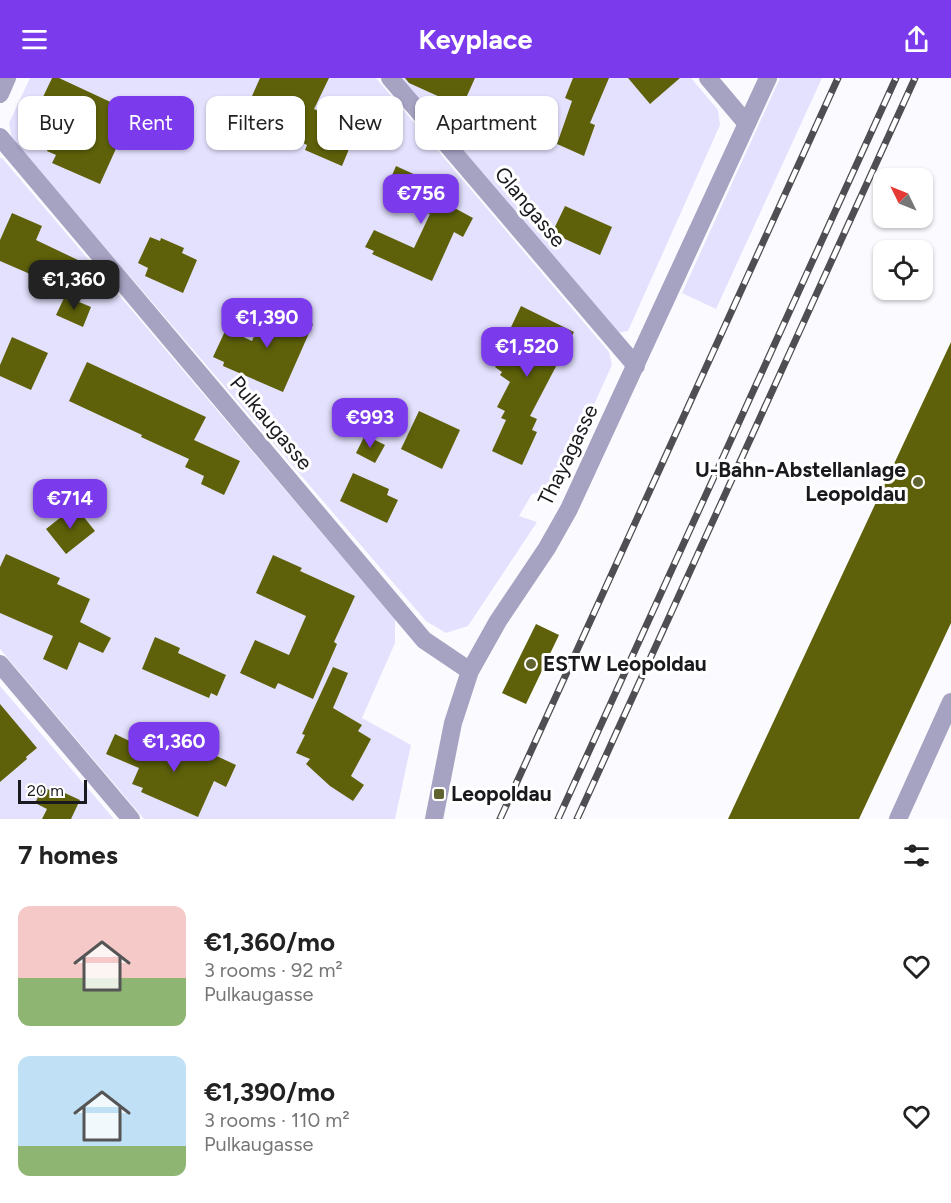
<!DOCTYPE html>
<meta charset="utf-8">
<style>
body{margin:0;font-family:Figtree,sans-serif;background:#f2f2f2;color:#222;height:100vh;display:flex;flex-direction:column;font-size:22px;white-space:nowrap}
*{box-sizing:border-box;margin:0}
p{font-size:20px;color:#767676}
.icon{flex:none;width:33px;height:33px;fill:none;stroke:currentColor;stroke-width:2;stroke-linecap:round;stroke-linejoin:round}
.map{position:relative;height:741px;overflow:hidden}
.panel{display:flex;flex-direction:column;background:#fff;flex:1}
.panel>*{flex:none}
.hud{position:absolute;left:18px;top:18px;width:600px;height:54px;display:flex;gap:12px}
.needle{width:39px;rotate:313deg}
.controls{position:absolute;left:873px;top:90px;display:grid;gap:12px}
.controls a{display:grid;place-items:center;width:60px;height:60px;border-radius:12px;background:#fff;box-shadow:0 2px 4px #0004;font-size:30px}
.scale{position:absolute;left:18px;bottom:15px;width:69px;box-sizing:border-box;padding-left:6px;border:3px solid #1a191d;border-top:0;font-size:16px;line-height:21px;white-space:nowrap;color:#1a191d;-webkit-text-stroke:4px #fff;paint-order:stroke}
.price{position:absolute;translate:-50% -51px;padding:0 14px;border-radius:12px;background:#7c3aed;color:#fff;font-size:20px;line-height:39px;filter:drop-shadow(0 2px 3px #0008)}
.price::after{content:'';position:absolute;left:50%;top:36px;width:18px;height:14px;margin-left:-9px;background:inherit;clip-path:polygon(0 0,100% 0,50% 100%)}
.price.on{background:#222;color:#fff}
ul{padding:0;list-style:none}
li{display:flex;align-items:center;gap:18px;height:150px;padding:0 18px}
li span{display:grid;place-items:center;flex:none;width:168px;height:120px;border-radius:12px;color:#555}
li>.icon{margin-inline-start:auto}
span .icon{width:72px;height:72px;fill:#fffc;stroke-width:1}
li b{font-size:26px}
h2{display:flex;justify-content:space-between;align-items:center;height:72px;padding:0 18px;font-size:26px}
.tag{padding:0 21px;border-radius:12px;background:#fff;box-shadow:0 2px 4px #0004;font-size:21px;line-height:54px}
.tag.on{background:#7c3aed;color:#fff}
header{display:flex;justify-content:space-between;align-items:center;height:78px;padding:0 18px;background:#7c3aed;color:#fff;font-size:27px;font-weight:700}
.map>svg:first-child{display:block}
.green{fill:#e4e1fe}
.building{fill:#5e6109}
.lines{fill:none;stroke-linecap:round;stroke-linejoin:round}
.street{stroke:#a6a2c2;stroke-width:18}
.rail-casing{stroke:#4f4e52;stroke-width:7}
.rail{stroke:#fff;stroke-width:4.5;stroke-dasharray:14;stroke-linecap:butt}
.poi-dot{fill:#606230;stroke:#fff;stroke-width:2}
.labels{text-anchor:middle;stroke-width:6;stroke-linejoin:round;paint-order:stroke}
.street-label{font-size:21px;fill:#1a191d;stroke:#fff}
.poi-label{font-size:21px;font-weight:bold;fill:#1a191d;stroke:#fff;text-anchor:start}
</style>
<header><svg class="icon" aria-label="menu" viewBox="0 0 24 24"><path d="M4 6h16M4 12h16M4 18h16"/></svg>Keyplace<svg class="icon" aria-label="share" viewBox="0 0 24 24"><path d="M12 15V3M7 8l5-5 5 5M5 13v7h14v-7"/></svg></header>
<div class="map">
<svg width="951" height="741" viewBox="0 0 951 741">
<rect width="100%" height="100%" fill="#fbfbff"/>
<path class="green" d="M30,0h346l233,274 3,13 -57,125 -23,4 -13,22 18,6 -69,104 -22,7 -20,-12 -414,-482 -3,-16z
M401,0h290l27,32 2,15 -92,206 -11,2z
M780,0h42l-106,231 -34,-16z
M0,80h2l393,461v24l-33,75 49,27 -16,74h-251l-144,-170z
M0,608l114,133h-114z"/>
<path class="building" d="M52,0h7l58,27 1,-3 46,21 -10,21 -30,-13 -24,53 -48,-21 4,-8 -9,-4 9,-25 -22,-10z
M260,0h69l-15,31 15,7 -2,3 29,13 -14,34 -37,-16 2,-5 -42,-21 -8,11 -17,-12z
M405,0h70l-13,29 -53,-24z
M573,0h36l-19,45 5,2 -11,31 -27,-12 15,-43 -7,-3z
M628,0h52l-30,26z
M396,88l59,27 -6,12 24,13 -10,19 -9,-5 -22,49 -60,-27 2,-3 -9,-4 9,-17 40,18 16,-34 -46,-20z
M565,128l47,21 -12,28 -48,-22z
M12,135l30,13 -6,14 44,21 -13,29 -67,-29v-21z
M150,159l10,4 1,-3 23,10 -2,5 15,7 -14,33 -38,-17 3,-8 -10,-5z
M65,218l26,11 -8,20 -27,-12z
M268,226l45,20 -30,68 -60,-26 1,-4 -11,-5 13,-28 26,12z
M521,228l53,26 -44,84 7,3 -5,11 5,2 -15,33 -30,-14 14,-31 -5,-2 4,-7 -8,-4 13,-25 -10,-7 2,-3 -7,-5 4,-6 -3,-2z
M12,259l36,16 -17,37 -31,-14v-11z
M951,264v281l-92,196h-131z
M87,284l119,55 -12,23 46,21 -16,34 -23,-11 3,-8 -19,-9 4,-8 -48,-22 1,-2 -73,-34z
M419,333l41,19 -18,39 -41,-20z
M365,357l20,10 -10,18 -19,-10z
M353,395l36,16 -2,6 11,5 -11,23 -47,-22z
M75,428l20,25 -29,23 -20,-25z
M6,476l54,24 -3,6 33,15 -10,23 31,16 -8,15 -24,-11 -12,28 -24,-11 10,-23 -53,-23v-46z
M273,477l29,13 -2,3 55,25 -21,46 3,2 -24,55 -35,-16 -3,6 -35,-16 15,-33 34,15 17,-39 -50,-23z
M536,546l23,11 -33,69 -24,-11z
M155,559l25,11 -2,5 48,22 -9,21 -6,-3 -2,5 -67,-29z
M333,589l15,6 -15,35 29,17 -4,6 13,8 -20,37 13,9 -11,16 -23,-15 -24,-22 4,-5 -14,-6 9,-18 -3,-1z
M0,626l37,44 -11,9 1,2 -27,23z
M115,656l33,16 2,-4 22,10 8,-17 56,26 -10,22 -12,-6 -16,36 -57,-25 2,-4 -11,-4 7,-16 -33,-14z
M43,709l11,5 2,-3 24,11 -9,19h-29l5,-10 -12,-6z"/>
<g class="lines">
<path class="street" d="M390,0l246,288
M708,0l39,46
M0,16l7,-16
M0,59l424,503 46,31
M0,586l131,155
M434,741l19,-96 17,-52 28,-50 49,-73 22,-39 199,-431
M898,741l53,-117"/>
<g class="rail-casing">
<path id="rail" d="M500,741l338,-741
M558,741l338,-741
M577,741l338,-741"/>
</g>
<use href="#rail" class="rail"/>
</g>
<g class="poi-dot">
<circle cx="918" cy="404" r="6"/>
<circle cx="531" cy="586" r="6"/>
<rect x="433" y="710" width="12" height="12" rx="3"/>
</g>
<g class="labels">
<g class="street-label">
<text transform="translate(530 129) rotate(50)" y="7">Glangasse</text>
<text transform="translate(271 345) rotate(50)" y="7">Pulkaugasse</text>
<text transform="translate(568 377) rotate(-64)" y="7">Thayagasse</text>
</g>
<g class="poi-label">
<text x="906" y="399" text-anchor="end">U-Bahn-Abstellanlage<tspan x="906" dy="24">Leopoldau</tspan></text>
<text x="543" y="593">ESTW Leopoldau</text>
<text x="451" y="723">Leopoldau</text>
</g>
</g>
</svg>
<div class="controls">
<a><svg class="needle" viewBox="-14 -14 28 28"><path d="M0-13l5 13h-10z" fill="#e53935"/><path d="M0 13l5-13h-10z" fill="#767676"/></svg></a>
<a><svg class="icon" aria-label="locate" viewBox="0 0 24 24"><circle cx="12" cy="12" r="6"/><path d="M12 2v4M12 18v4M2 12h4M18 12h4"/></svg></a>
</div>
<div class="scale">20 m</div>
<b class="price" style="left:421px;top:147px">€756</b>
<b class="price on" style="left:74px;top:233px">€1,360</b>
<b class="price" style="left:267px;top:271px">€1,390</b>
<b class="price" style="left:527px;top:300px">€1,520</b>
<b class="price" style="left:370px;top:371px">€993</b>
<b class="price" style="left:70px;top:452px">€714</b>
<b class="price" style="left:174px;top:695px">€1,360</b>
<div class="hud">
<a class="tag">Buy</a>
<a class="tag on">Rent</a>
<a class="tag">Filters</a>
<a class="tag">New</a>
<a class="tag">Apartment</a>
</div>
</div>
<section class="panel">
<h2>7 homes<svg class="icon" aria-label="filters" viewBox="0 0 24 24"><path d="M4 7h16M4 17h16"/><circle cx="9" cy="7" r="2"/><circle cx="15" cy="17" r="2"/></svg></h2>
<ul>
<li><span style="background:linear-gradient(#f6c9c9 60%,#8fb573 0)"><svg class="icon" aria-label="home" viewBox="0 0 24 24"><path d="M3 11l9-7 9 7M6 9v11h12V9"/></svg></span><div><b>€1,360/mo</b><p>3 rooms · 92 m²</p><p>Pulkaugasse</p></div><svg class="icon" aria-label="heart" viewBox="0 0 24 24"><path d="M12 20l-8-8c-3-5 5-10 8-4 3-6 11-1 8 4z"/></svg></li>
<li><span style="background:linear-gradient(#bfe0f5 75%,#8fb573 0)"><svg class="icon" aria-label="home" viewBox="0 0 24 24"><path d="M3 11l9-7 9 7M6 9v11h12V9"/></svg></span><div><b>€1,390/mo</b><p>3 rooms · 110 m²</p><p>Pulkaugasse</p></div><svg class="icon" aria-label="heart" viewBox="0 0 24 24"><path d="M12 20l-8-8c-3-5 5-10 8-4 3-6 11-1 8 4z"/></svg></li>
</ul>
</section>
